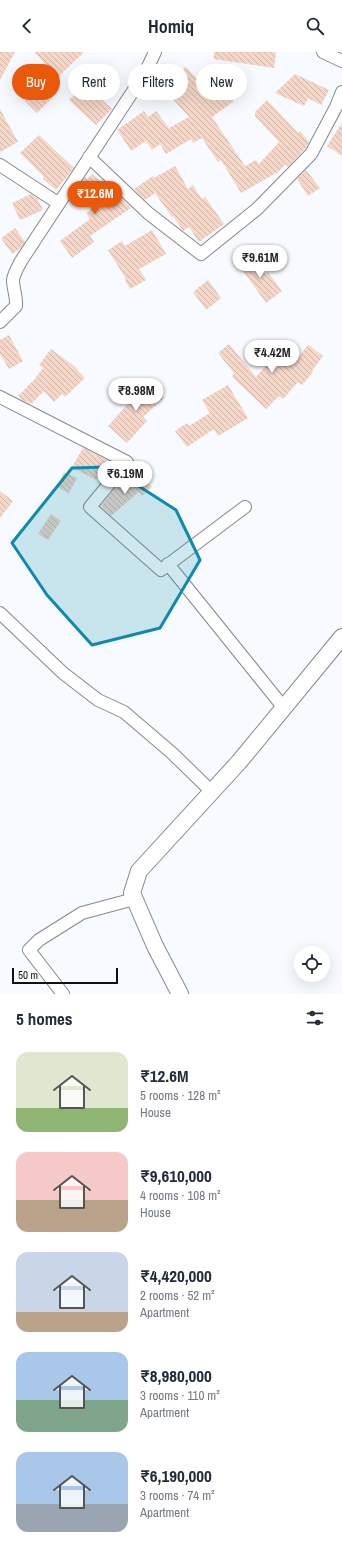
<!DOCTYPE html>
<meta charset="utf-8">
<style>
body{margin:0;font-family:"Archivo Narrow",sans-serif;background:#f6f6f7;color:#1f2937;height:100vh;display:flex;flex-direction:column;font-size:15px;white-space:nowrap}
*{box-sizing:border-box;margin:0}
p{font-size:13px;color:#747a83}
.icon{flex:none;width:22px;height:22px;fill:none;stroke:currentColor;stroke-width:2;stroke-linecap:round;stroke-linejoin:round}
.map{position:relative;height:942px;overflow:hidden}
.drawer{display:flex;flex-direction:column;background:#fff;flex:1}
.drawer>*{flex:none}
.guide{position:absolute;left:12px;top:12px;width:318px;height:36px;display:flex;gap:8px}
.buttons{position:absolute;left:294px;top:894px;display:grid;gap:8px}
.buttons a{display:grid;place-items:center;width:36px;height:36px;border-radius:50%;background:#fff;box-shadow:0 4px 16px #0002;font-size:20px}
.scale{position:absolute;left:12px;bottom:10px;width:106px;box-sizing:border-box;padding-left:4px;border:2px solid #0f1012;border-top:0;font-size:11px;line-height:14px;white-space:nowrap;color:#0f1012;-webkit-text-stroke:3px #fff;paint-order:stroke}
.price{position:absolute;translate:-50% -34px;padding:0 9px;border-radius:14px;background:#fff;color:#222;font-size:13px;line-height:26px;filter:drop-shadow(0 1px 2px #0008)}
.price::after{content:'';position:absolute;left:50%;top:24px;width:12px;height:9px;margin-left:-6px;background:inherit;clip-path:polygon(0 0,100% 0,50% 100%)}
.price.selected{background:#ea580c;color:#fff}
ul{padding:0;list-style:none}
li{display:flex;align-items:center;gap:12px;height:100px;padding:0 16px}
li span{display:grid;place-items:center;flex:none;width:112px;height:80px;border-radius:12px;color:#555}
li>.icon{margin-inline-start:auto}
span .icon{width:48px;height:48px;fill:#fffc;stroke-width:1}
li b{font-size:17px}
h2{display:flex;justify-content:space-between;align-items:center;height:48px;padding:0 16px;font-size:17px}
.chip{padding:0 14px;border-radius:18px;background:#fff;box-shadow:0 4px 16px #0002;font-size:14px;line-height:36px}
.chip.selected{background:#ea580c;color:#fff}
header{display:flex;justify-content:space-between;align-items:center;height:52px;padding:0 16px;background:#fff;font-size:18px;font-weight:700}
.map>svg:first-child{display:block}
.building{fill:url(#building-back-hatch)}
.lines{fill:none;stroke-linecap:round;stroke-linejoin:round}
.minor-casing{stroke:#86888e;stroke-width:14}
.tertiary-casing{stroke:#86888e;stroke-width:18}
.minor{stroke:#fff;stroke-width:12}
.tertiary{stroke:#fff;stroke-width:16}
.marked{fill:#0e8aac;fill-opacity:0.2;stroke:#0e8aac;stroke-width:3;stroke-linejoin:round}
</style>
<header><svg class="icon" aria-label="back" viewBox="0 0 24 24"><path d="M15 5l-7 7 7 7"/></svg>Homiq<svg class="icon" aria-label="search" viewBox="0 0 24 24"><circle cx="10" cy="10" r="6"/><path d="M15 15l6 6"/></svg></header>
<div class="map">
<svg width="342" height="942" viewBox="0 0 342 942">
<defs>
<pattern id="building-back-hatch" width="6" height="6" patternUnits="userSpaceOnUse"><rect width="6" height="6" fill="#f5d6c7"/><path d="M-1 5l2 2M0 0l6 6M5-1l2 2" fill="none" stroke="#d1b7aa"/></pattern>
</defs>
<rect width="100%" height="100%" fill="#f7fafe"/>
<path class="building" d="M0,0h15l-15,28z
M34,0h50l-26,25z
M214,0h62l-2,16 -60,-9z
M186,15l26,28 12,-8 10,14 -22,16 33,49 11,-6 3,4 20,-22 -24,-26v-4l12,-12 31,33 2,-2 9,11 -4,7 -17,18 -2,-3 -8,8 -37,21 -20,-33 -3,2 -16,-24 -9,5 -2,-4 -25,15 -6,-10 -8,6 -6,-9 -15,10 -14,-21 27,-19 4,6 8,-6 13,17 20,-11 -20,-22 8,-7 -6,-7z
M295,22l34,16 -8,15 -13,-7 -4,8 -29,-13z
M85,32l27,25 -16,16 -27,-25z
M39,34l13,12 -15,15 -12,-12z
M0,57l18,33 -18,10z
M342,71v33l-15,-10z
M39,83l35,33 -18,22 -13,-11 1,-2 -24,-24z
M175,114l13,23 5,-4 9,14 3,-2 19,27 -25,18 -10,-15 -6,4 -10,-15 -1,1 -17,-24 -10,7 -11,-11 19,-13 1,2z
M306,118l14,18 -12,8 -11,-17z
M92,122l22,20 2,-1 15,15 -41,28 4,6 -22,16 -12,-17 30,-22 -4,-6 11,-8 -19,-17 7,-11 2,2z
M31,142l7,5 5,11 -23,10 -8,-17z
M15,176l10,14 -5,7 -8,5 -11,-16z
M152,178l14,24 -27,15 7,11 -16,9 -5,-9 1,-1 -18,-29 14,-9 3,5z
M253,202l12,20 3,-2 14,19 -16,12 -28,-39z
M208,228l13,18 -15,12 -13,-18z
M9,283l14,26 -14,8 -9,-15v-14z
M229,292l27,33 23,-26 12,11 5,-5 2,1 10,-13 15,11 -11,15 1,1 -11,13 -4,-3 -15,17 -4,-3 -13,13 -34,-32 2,-4 -16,-20z
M51,297l23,17 11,12 -20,19 -3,-3 -8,8 -10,-11 -13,13 -9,-4 -4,-4 16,-16 9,-12 -4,-3z
M149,329l15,17 -21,19 4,4 -20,22 -19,-17 25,-28 -1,-1z
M228,333l20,33 -30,18 -4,-7 -27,18 -12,-16 12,-8 2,3 21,-13 -8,-13z
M83,396l24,12 -11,20 -24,-13z
M64,420l13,6 -8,15 -12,-6z
M142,423l10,12 -10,9 -3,-4 -28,24 -10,-10 14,-18 9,-7 5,5z
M0,439l13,10 -13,17z
M51,462l10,7 -13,19 -10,-6z"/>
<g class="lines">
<g class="minor-casing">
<path id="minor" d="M323,0l19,9
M89,105l59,56 53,41 56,-45 54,-55 25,-47 6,-15
M0,113l58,38
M0,270l16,-16c1,-9 -3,-17 -3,-26 1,-7 5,-13 8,-19l124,-188 10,-21
M0,345l127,65 -37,45 71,63 84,-63
M168,512l116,144
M0,561l63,60 35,27 26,12 48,41 40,39
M63,942l-34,-44 10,-10 43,-27 52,-14"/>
</g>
<g class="tertiary-casing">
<path id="tertiary" d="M180,942l-25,-48 -23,-53 7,-22 100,-109 103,-125"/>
</g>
<use href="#minor" class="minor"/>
<use href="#tertiary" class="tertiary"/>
</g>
<path class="marked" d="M109,415l67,43 24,50 -40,68 -68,17 -45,-50 -35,-52 60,-75z"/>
</svg>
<div class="buttons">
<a><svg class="icon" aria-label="locate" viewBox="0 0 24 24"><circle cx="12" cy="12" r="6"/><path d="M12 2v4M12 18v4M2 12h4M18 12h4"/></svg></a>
</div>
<div class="scale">50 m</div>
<b class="price selected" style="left:95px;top:163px">₹12.6M</b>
<b class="price" style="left:260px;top:227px">₹9.61M</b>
<b class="price" style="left:272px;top:322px">₹4.42M</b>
<b class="price" style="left:136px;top:360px">₹8.98M</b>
<b class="price" style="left:125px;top:443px">₹6.19M</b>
<div class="guide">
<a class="chip selected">Buy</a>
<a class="chip">Rent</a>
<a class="chip">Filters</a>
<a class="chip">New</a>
</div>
</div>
<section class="drawer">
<h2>5 homes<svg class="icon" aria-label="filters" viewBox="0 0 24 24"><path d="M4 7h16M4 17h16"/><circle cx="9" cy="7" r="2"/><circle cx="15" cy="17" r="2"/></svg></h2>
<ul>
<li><span style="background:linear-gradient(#dfe7d0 70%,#8fb573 0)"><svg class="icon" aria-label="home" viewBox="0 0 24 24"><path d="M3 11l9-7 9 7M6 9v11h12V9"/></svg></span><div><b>₹12.6M</b><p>5 rooms · 128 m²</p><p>House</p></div></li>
<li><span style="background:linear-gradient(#f6c9c9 60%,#b9a48a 0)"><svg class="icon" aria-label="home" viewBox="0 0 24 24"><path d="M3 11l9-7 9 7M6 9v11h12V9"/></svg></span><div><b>₹9,610,000</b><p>4 rooms · 108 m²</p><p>House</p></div></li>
<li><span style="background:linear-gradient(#c9d6e8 75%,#b9a48a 0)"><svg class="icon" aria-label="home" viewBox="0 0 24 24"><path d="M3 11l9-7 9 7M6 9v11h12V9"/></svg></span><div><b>₹4,420,000</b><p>2 rooms · 52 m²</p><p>Apartment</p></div></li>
<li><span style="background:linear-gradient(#a9c7e8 60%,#7fa58c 0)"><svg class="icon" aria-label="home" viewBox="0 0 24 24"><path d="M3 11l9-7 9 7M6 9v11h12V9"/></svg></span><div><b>₹8,980,000</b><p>3 rooms · 110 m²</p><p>Apartment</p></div></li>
<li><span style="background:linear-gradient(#a9c7e8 65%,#9aa5b1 0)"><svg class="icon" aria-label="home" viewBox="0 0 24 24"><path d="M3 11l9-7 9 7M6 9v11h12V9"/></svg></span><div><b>₹6,190,000</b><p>3 rooms · 74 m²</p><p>Apartment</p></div></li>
</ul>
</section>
